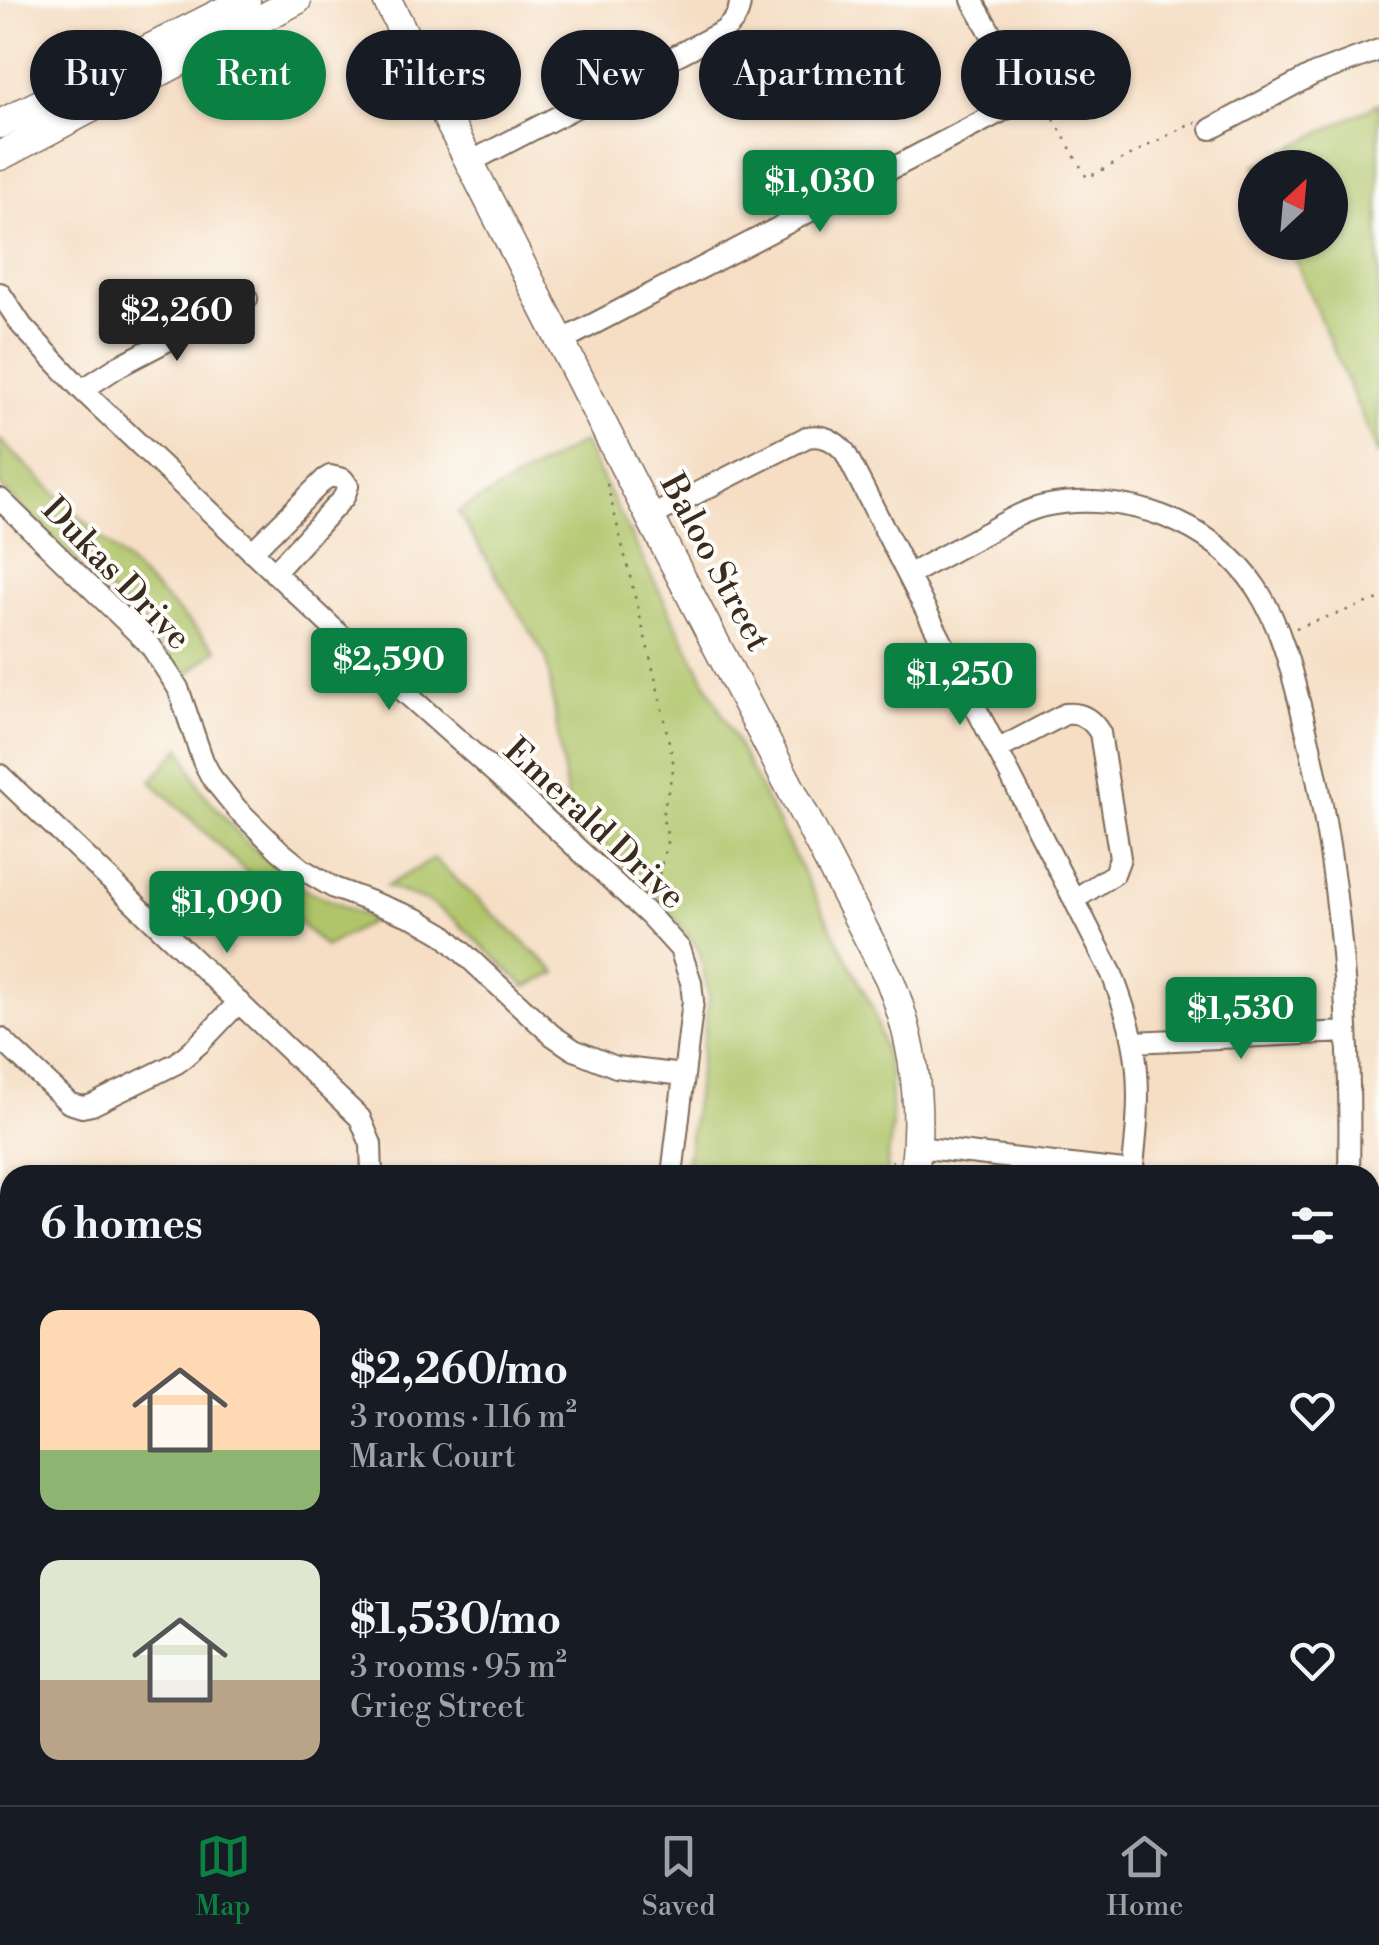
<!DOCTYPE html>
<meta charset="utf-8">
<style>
body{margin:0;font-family:"Libre Bodoni",serif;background:#20242c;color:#f1f3f6;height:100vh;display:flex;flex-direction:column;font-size:38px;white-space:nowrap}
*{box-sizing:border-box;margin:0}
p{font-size:32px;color:#9ea1a6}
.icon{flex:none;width:55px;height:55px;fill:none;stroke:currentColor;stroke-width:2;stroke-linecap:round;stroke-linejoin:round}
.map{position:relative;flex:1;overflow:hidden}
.panel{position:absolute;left:0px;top:1165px;width:1380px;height:640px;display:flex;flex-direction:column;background:#171b24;border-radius:30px 30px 0 0;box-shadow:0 2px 8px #0004}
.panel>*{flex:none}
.guide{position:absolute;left:30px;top:30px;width:1320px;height:90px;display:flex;gap:20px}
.needle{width:65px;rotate:26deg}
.buttons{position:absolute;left:1238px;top:150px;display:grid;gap:20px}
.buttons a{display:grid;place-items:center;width:110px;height:110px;border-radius:50%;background:#171b24;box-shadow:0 2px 8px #0004;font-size:50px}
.price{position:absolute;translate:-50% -85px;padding:0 22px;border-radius:10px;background:#0b8043;color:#fff;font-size:32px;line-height:65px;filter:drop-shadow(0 2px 5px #0008)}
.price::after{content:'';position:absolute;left:50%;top:60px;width:30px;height:22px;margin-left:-15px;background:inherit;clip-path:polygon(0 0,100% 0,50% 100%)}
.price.on{background:#222;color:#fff}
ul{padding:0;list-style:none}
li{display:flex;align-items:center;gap:30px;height:250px;padding:0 40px}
li span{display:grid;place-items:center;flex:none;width:280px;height:200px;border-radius:20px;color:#555}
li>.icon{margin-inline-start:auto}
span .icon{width:120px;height:120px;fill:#fffc;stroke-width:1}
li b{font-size:42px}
h2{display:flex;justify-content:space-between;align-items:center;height:120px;padding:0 40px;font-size:42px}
.chip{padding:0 35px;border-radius:45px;background:#171b24;box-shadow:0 2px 8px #0004;font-size:35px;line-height:90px}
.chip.on{background:#0b8043;color:#fff}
.menu{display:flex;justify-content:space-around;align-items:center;height:140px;border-top:2px solid #363941;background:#171b24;font-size:28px;color:#9ea1a6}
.menu a{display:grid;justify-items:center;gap:5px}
.menu .on{color:#0b8043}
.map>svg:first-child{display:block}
.green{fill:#b0c56a;stroke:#767844;stroke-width:2.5}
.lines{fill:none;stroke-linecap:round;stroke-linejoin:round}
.lane-casing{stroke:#7c6958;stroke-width:14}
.street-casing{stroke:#7c6958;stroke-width:24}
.secondary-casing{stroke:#7c6958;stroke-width:31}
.path{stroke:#7c6958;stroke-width:2.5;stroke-dasharray:2.5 8;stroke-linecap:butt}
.lane{stroke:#fff;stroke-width:10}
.street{stroke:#fff;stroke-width:20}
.secondary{stroke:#fff;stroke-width:28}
.labels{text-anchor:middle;stroke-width:8;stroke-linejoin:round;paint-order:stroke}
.street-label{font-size:35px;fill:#3b2a1e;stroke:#fdfcf7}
</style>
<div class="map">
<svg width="1379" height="1805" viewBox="0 0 1379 1805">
<rect width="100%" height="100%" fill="#fdfcf7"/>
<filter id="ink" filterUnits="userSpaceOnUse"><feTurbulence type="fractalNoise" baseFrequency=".01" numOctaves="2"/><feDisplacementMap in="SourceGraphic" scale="20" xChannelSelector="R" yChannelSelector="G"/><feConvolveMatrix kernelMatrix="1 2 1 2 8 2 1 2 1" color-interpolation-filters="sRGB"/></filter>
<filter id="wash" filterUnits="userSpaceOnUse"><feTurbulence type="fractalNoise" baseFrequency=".0048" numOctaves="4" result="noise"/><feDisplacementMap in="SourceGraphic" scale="40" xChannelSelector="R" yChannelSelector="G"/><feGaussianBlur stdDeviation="2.25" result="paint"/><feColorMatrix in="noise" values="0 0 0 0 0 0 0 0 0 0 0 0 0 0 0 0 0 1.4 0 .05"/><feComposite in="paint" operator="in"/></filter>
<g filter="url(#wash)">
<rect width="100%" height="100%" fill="#f5dec4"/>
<path class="green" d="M1379,103v353l-91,-213 42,-1v-74h-74l-1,-2z
M0,440l217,209 -34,29 -24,-38 -159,-154z
M583,442l290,567 17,65 2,50 -6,51h-201l24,-177 -10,-48 -34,-44 -96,-94 -22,-153 -89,-147z
M181,747l20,43 44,51 54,46 75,33 -49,27 -174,-166z
M434,859l123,114 -31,14 -72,-68 -26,-17 -42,-16z"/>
</g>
<g filter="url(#ink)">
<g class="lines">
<g class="lane-casing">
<path id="lane" d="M0,1298l10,9"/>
</g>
<g class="street-casing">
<path id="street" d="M1211,129l103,-55 65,-24
M470,162l252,-130c11,-9 18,-17 18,-32
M0,293l22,33 60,64 254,241 175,156 139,129 30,33 11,33 2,19 -21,174
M561,341l447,-233 7,-11 3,-16 -46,-81
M82,390l37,-24 128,-67
M0,499l150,146 28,43 25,73 9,17 25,31 43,42 22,18 32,19 83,31 26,15 109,101 22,15 42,17 67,8
M650,517l157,-80c16,-3 27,3 38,15l267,522c8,22 17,45 21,68 9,44 4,89 -1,133
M252,552l73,-73 5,-3 13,3 5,7 -4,11 -70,76
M909,575c24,-14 49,-27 73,-40 20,-11 40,-24 62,-29 78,-16 169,15 213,83 25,39 35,84 46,128 38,150 49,303 46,458
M999,749l66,-35c16,-2 27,5 35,19l20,125 -6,16 -39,25
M0,775l360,343 11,26 1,31
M0,1038l69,65 13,4 10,-2 85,-42 22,-19 40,-42
M1133,1042l214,-10
M917,1147l215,25
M0,1634l10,11
M0,1733l10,-10
M557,1795l13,10
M978,1795l10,10
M705,1805l6,-10"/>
</g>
<g class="secondary-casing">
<path id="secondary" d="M387,0l263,517 239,461c26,64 34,128 25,197
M0,124l246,-124
M0,156l297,-156
M0,1352l10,10
M0,1386l10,10
M1370,1702l9,4
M425,1795l10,10
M468,1795l10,10
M1370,1805l9,-48"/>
</g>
<path class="path" d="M1027,109l23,3 37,66 106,-56 3,1
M607,484l49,197 18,85 -12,50 6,22 -14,57
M1296,628l83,-29
M852,1175l41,-14
M1268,1805l5,-10"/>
<use href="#lane" class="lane"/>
<use href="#street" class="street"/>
<use href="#secondary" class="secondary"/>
</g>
</g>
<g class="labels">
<g class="street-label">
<text transform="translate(716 562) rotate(62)" y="12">Baloo Street</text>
<text transform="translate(117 573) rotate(46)" y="12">Dukas Drive</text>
<text transform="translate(595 823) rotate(43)" y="12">Emerald Drive</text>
</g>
</g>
</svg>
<div class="buttons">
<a><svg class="needle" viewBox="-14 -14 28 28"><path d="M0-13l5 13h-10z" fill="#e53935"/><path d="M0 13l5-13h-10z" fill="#9ea1a6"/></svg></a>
</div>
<b class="price" style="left:820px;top:235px">$1,030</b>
<b class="price on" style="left:177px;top:364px">$2,260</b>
<b class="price" style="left:389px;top:713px">$2,590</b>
<b class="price" style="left:960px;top:728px">$1,250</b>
<b class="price" style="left:227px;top:956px">$1,090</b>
<b class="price" style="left:1241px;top:1062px">$1,530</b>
<div class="guide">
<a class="chip">Buy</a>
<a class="chip on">Rent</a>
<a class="chip">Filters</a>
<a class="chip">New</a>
<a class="chip">Apartment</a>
<a class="chip">House</a>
</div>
<section class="panel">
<h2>6 homes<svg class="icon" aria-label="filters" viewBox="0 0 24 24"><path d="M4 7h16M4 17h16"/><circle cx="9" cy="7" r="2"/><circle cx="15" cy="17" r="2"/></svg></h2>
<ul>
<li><span style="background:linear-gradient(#ffd9b3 70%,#8fb573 0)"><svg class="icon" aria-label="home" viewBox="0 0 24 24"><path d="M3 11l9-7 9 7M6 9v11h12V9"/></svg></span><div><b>$2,260/mo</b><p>3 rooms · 116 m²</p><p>Mark Court</p></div><svg class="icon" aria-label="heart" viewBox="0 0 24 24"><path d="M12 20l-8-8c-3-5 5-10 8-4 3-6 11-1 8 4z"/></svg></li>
<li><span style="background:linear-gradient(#dfe7d0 60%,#b9a48a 0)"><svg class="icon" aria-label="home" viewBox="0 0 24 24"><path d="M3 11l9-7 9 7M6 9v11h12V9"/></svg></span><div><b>$1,530/mo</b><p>3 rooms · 95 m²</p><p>Grieg Street</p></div><svg class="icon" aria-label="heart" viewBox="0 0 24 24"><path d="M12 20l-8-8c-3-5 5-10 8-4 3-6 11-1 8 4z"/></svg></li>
</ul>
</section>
</div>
<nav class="menu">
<a class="on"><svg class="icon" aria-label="map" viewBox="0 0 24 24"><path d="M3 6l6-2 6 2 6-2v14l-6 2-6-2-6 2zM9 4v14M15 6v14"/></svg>Map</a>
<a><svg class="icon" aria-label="saved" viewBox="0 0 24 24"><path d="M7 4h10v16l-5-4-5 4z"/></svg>Saved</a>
<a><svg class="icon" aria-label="home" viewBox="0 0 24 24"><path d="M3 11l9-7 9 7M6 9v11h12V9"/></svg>Home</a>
</nav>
